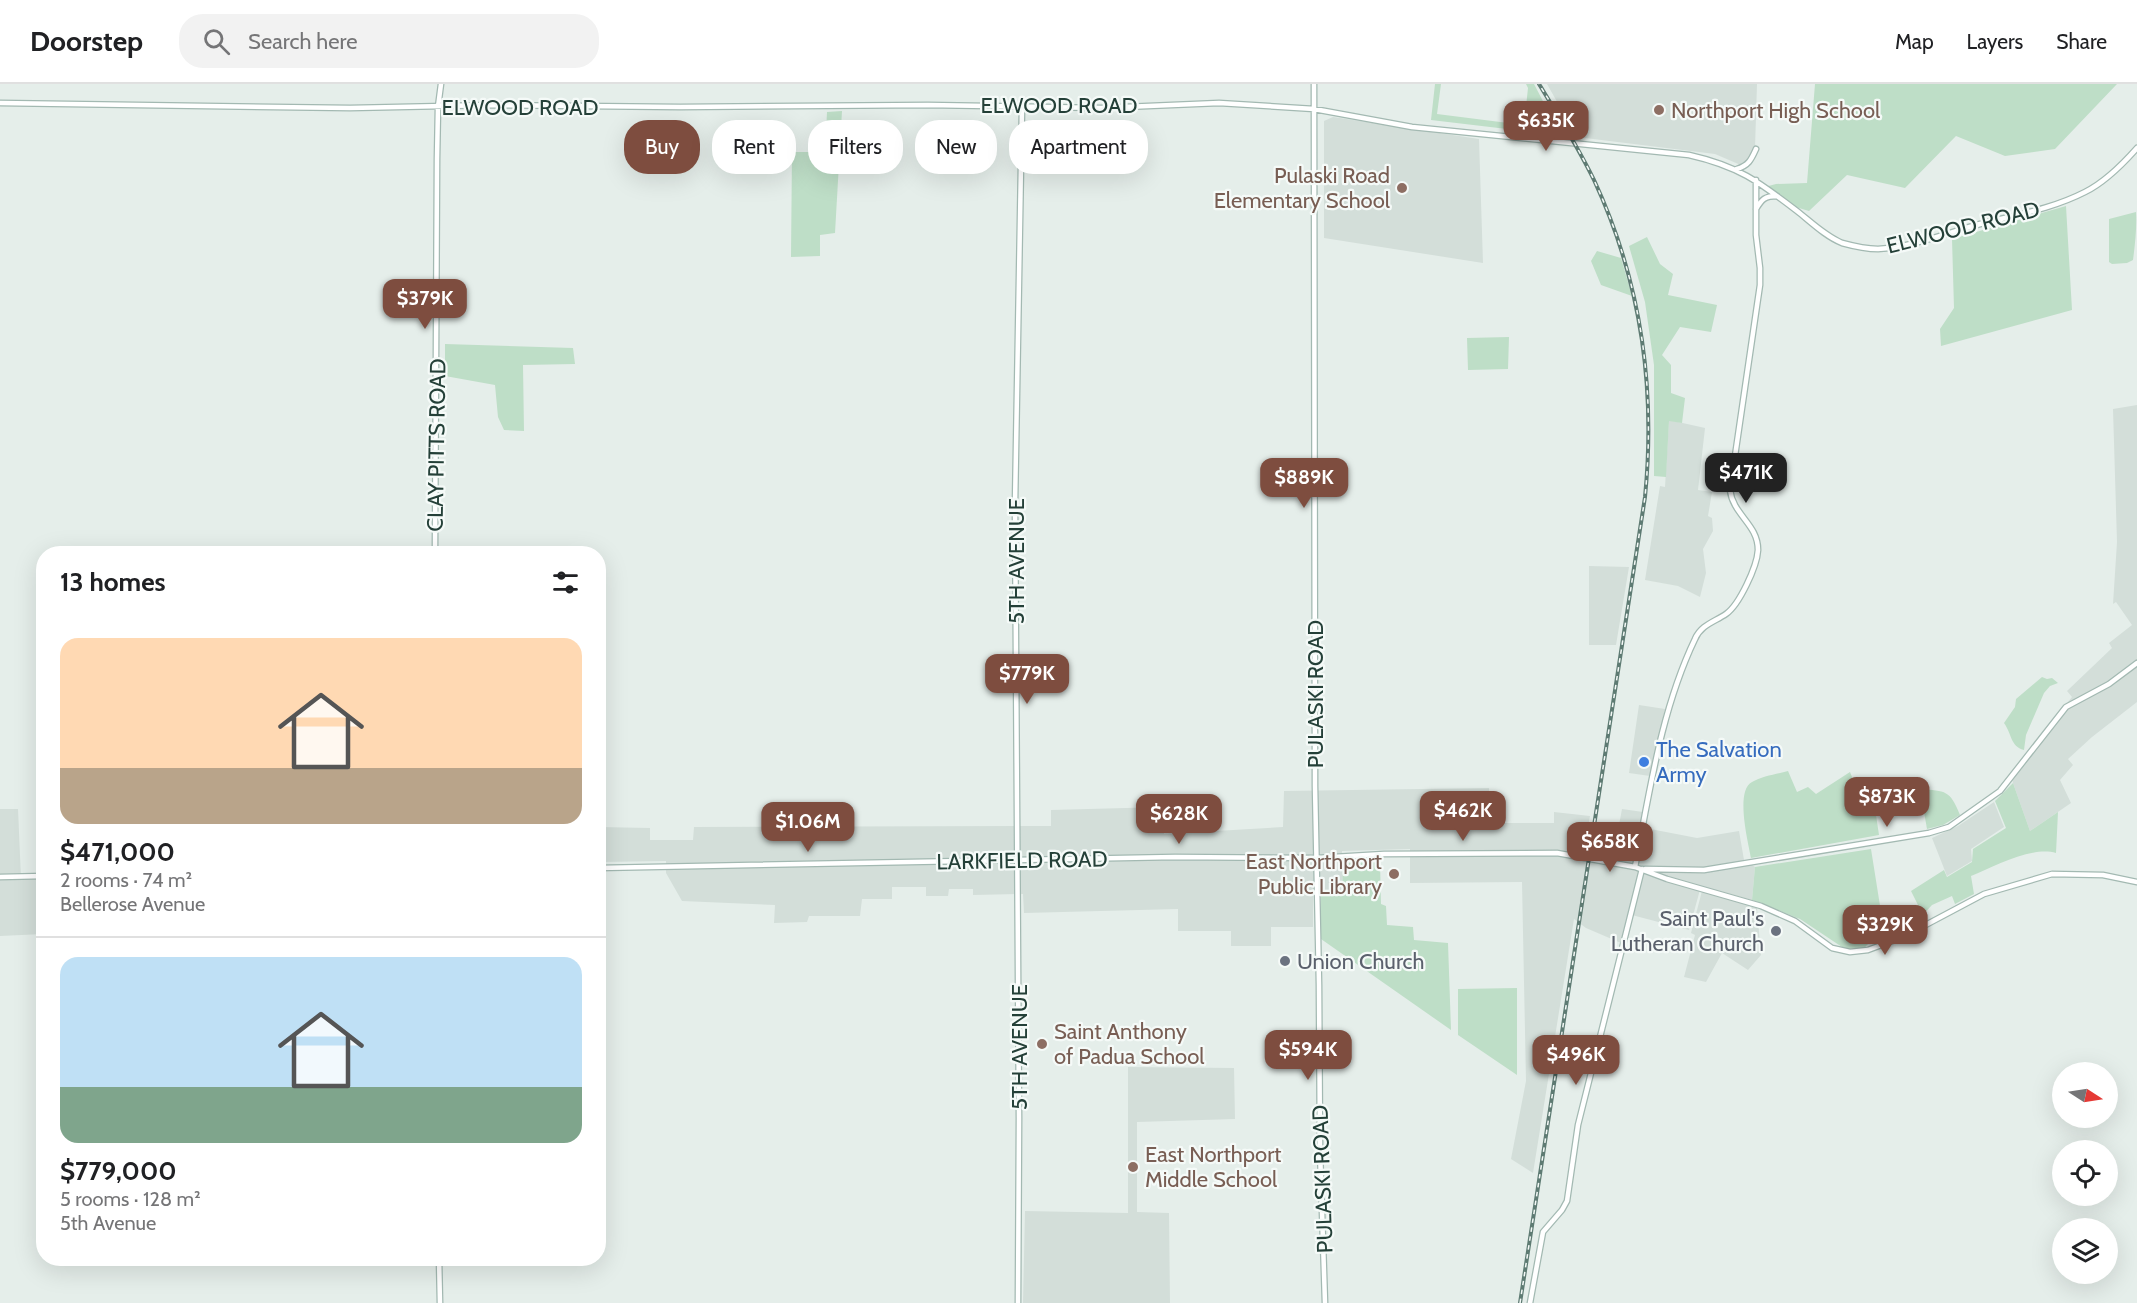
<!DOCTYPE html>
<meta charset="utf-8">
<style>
body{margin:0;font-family:Cabin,sans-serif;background:#f2f2f2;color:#202124;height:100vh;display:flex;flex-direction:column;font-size:22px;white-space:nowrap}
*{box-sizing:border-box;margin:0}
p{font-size:20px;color:#757577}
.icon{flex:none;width:33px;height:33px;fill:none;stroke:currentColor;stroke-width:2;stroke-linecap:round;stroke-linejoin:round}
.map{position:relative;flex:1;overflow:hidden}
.sheet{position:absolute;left:36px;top:462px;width:570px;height:720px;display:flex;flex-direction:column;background:#fff;border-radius:24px;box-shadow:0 6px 24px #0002}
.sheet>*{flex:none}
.hud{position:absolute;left:624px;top:36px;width:570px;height:54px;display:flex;gap:12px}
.needle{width:39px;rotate:102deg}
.buttons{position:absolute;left:2052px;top:978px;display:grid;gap:12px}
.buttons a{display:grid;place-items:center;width:66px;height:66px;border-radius:50%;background:#fff;box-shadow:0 6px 24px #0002;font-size:30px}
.price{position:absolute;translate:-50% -51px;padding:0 14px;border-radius:12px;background:#7e4d3f;color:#fff;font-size:20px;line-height:39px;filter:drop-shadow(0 2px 3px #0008)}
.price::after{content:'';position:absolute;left:50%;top:36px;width:18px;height:14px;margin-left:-9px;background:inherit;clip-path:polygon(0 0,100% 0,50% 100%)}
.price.on{background:#222;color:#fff}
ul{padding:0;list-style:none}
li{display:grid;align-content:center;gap:12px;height:318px;padding:0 24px}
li+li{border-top:2px solid #e0e0e0}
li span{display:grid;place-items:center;height:186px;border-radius:18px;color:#555}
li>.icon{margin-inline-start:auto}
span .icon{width:108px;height:108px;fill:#fffc;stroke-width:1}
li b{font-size:26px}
h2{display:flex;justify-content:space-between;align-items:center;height:72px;padding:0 24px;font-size:26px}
.tag{padding:0 21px;border-radius:24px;background:#fff;box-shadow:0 6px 24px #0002;font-size:21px;line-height:54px}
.tag.on{background:#7e4d3f;color:#fff}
header{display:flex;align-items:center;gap:36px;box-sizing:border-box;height:84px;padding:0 30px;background:#fff;border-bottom:2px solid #e0e0e0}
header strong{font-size:28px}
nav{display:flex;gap:33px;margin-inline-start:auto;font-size:21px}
.search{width:420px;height:54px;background:#f2f2f2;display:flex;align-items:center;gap:15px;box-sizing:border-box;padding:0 21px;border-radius:24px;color:#757577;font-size:22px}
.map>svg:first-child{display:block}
.built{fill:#d3ded9}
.green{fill:#bedec7}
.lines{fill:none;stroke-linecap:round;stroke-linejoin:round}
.secondary-casing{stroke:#a3b9b2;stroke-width:7}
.secondary{stroke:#fff;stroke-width:4.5}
.rail-casing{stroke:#5e7b73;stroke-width:4}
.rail{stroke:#f5faf8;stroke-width:1.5;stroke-dasharray:4.5;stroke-linecap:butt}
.education-dot{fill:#8d6e63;stroke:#f5faf8;stroke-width:2}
.shop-dot{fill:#3f7fe0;stroke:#f5faf8;stroke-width:2}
.worship-dot{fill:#6b7280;stroke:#f5faf8;stroke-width:2}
.labels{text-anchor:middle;stroke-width:4.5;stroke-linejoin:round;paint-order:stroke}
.street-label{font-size:22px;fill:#244038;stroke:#f5faf8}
.education-label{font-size:22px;fill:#785e54;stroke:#f5faf8;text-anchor:start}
.shop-label{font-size:22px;fill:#366cbe;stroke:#f5faf8;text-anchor:start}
.worship-label{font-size:22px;fill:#5b616d;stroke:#f5faf8;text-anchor:end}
</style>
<header>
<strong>Doorstep</strong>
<div class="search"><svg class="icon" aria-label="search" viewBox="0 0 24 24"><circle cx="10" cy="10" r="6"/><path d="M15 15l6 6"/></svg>Search here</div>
<nav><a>Map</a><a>Layers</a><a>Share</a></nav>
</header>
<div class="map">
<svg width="2137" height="1219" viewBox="0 0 2137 1219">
<rect width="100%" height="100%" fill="#e5eeea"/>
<path class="built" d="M1547,0h210l-2,64 -6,13 -6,5 -28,-12 -138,-17z
M1333,33l146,22 4,124 -159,-25v-117z
M2137,321v297l-45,35 -24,22 5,6 -13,15 11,23 -41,28 -17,-48 -2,-11 61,-75 -5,-6 45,-43 -3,-5 23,-18 -16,-23 -3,2 4,-62 -4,-133z
M1669,336l36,8 -7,62 14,2 -4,24 4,2 1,13 -10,18 3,24 -6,24 -22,-11 -33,-6 15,-94 5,1z
M1589,482l40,1 -13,78h-27z
M1639,621l26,4 -15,67 -21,-3z
M1489,704l1,35h64v-11l36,4 -7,41 29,5 10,-53 21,3 -3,15 57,11 42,-7 5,29 11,7 -3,33 -51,-14 -12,44 -61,-16 -7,29 -35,-15 -12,-9 -41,254 -22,-14 15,-78 -4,-199 -112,1v-34l-68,2 1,39 -30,4v33h-42v19h-40v-15h-53v-22l-154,4 -1,-19 -50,1v-6h-24l-1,7h-22v-9h-34v12h-30l-2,17h-51l-2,6 -33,1 1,-18 -93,-4 -16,-28v-12l-67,1v-35l51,1v12h43l1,-13 357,-1v-16l112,-3 1,27 119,-7 1,-36z
M1994,718l10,25 -33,22 1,12 -25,15 -15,-38 26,-12z
M0,725h18l3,70h22v55l-43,2z
M1702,807l55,17 4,47 -13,15 -26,-17 -16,29 -22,-5 11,-42 -4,-2z
M1128,983l106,1 1,51 -98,3v90l32,1 1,90h-147l2,-92 103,2z"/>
<path class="green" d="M1435,0h6l-4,30 87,11 4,-37 -2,-4h8l23,44 -17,-21c-1,9 3,20 -7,25l-102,-12z
M1815,0h302l-62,65 -50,7 -49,-20 -51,52 -58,-13 -38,36 -27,-8 -21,-15 15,-4 31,-1z
M842,27l-7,122 -15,2v21l-29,1 1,-105h33l2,-40z
M2066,122l6,104 -131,36 -1,-17 14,-21 -2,-69z
M2136,128c1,14 -1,33 -3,48l-6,3 -15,1 -3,-2v-43z
M1647,153l13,27 13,10 -5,21 49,10 -6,27 -31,-5 -18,28 9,10v28l14,5 -3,25 -13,-2 -3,56 -12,-1v-111l-9,-63 -16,-56z
M1597,167l24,7 11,38 -31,-11 -10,-24z
M1509,253l-1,32 -40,1 -1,-32z
M445,260l128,4 2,16 -52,1 1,66 -20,-1 -6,-13 -3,-32 -50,-9z
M289,463l94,2 -1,5h-92z
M2042,593l5,2 5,-1 6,5 -8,3 -6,7 -18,42 -2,15c-14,-4 -12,-16 -20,-27l11,-16 1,-8z
M1788,687l9,21 11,-5 8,7 34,-22 10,25 16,18 3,20 -128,23c-3,-17 -16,-67 1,-76 10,-6 25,-8 36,-11z
M2013,699l17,48 28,-19 -2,41c-25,-7 -62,14 -85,23l3,18 -19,10 -3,-8 -20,9 -13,14 1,5 -13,8 -2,-20 13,-7 -7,-14 33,-21 3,7 25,-15 1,-13 33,-21 -11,-27z
M1920,705c26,2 30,1 40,26l-17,10 -16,4z
M1596,753l20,3 -3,17 -19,-4z
M1871,765l10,63 -6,25 -11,11 -19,1 -45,-30 -48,-19 3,-33z
M1380,778l1,42 5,2 1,19 26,2 1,13 34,3 3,87 -130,-91v-46l22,-3 -1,-27z
M1517,904v87l-59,-40v-46z"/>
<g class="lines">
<g class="secondary-casing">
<path id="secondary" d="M1314,0l1,702 4,199 1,165 5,153
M0,19l350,5 142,-3 188,2 248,-2 173,3 118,-5 95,6 98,18 277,28c49,11 69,26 108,56 14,11 28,25 45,32 11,3 24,6 36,6 34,-2 69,-16 102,-25 35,-9 72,-15 105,-32 20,-10 37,-27 52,-44
M1737,85c12,-4 14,-9 19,-20
M1756,125c6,-10 9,-13 21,-13
M435,470l2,-395 1,-52 3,-23
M1635,783c15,-77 26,-157 60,-228 6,-14 19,-17 31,-25 13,-9 31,-47 32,-64 0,-26 -25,-35 -28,-60l30,-205v-17l-4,-33v-55
M598,784l577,-11 142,1 67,-4 173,-1 78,14 32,12 94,27 34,15 37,27 18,4 18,-2 35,-13 81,-43 68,-20 51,1 34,7
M1645,785l59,1 225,-37 20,-6 51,-36 66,-84 43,-23 28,-21
M0,793l44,-1
M439,1174l1,45
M1018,1219l1,-185 -4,-613 7,-398
M1530,1219l13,-71 19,-22 5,-9 11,-76 64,-256"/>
</g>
<use href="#secondary" class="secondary"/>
<g class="rail-casing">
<path id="rail" d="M1520,1219l125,-806c11,-111 -4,-216 -51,-317 -16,-33 -36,-65 -55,-96"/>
</g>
<use href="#rail" class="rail"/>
</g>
<g class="education-dot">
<circle cx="1659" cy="26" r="6"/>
<circle cx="1402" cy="104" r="6"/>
<circle cx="1394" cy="790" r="6"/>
<circle cx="1042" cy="960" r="6"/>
<circle cx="1133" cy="1083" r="6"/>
</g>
<circle class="shop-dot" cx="1644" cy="678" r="6"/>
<g class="worship-dot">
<circle cx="1776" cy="847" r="6"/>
<circle cx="1285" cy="877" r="6"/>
</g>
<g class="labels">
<g class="street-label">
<text x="1059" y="29">ELWOOD ROAD</text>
<text x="520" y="31">ELWOOD ROAD</text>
<text transform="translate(1963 143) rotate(-14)" y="8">ELWOOD ROAD</text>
<text transform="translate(436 361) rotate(-89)" y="8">CLAY PITTS ROAD</text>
<text transform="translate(1016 477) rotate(-90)" y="8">5TH AVENUE</text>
<text transform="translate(1315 610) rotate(-90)" y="8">PULASKI ROAD</text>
<text transform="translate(1022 776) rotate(-1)" y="8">LARKFIELD ROAD</text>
<text transform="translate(1019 963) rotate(-90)" y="8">5TH AVENUE</text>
<text transform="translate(1322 1095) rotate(-92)" y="8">PULASKI ROAD</text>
</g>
<g class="education-label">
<text x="1671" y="34">Northport High School</text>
<text x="1390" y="99" text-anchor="end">Pulaski Road<tspan x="1390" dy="25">Elementary School</tspan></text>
<text x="1382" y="785" text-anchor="end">East Northport<tspan x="1382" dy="25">Public Library</tspan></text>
<text x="1054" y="955">Saint Anthony<tspan x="1054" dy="25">of Padua School</tspan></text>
<text x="1145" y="1078">East Northport<tspan x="1145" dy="25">Middle School</tspan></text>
</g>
<g class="shop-label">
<text x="1656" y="673">The Salvation<tspan x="1656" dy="25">Army</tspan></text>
</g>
<g class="worship-label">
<text x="1764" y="842">Saint Paul's<tspan x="1764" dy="25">Lutheran Church</tspan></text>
<text x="1297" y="885" text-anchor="start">Union Church</text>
</g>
</g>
</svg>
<div class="buttons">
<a><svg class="needle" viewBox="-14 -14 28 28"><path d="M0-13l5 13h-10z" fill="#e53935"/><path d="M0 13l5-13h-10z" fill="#757577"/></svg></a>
<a><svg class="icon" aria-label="locate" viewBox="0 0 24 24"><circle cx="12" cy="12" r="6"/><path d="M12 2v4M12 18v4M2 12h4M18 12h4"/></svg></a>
<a><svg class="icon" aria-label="layers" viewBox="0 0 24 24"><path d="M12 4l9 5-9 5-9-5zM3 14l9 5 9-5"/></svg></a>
</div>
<b class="price" style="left:1546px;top:68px">$635K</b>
<b class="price" style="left:425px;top:246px">$379K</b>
<b class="price on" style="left:1746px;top:420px">$471K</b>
<b class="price" style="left:1304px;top:425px">$889K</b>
<b class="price" style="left:1027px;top:621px">$779K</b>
<b class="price" style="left:1887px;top:744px">$873K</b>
<b class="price" style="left:1463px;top:758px">$462K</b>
<b class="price" style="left:1179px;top:761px">$628K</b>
<b class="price" style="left:808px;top:769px">$1.06M</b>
<b class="price" style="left:1610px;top:789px">$658K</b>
<b class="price" style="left:1885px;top:872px">$329K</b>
<b class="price" style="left:1308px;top:997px">$594K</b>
<b class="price" style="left:1576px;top:1002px">$496K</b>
<div class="hud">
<a class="tag on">Buy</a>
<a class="tag">Rent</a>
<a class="tag">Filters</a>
<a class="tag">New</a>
<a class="tag">Apartment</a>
</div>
<section class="sheet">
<h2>13 homes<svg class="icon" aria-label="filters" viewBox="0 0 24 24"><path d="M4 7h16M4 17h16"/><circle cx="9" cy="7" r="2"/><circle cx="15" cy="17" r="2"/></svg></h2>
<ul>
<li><span style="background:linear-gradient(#ffd9b3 70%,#b9a48a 0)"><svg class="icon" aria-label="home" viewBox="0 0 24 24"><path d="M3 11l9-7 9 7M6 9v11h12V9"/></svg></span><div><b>$471,000</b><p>2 rooms · 74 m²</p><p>Bellerose Avenue</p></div></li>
<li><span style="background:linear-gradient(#bfe0f5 70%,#7fa58c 0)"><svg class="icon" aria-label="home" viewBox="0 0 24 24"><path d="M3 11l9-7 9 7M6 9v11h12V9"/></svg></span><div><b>$779,000</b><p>5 rooms · 128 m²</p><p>5th Avenue</p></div></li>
</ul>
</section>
</div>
